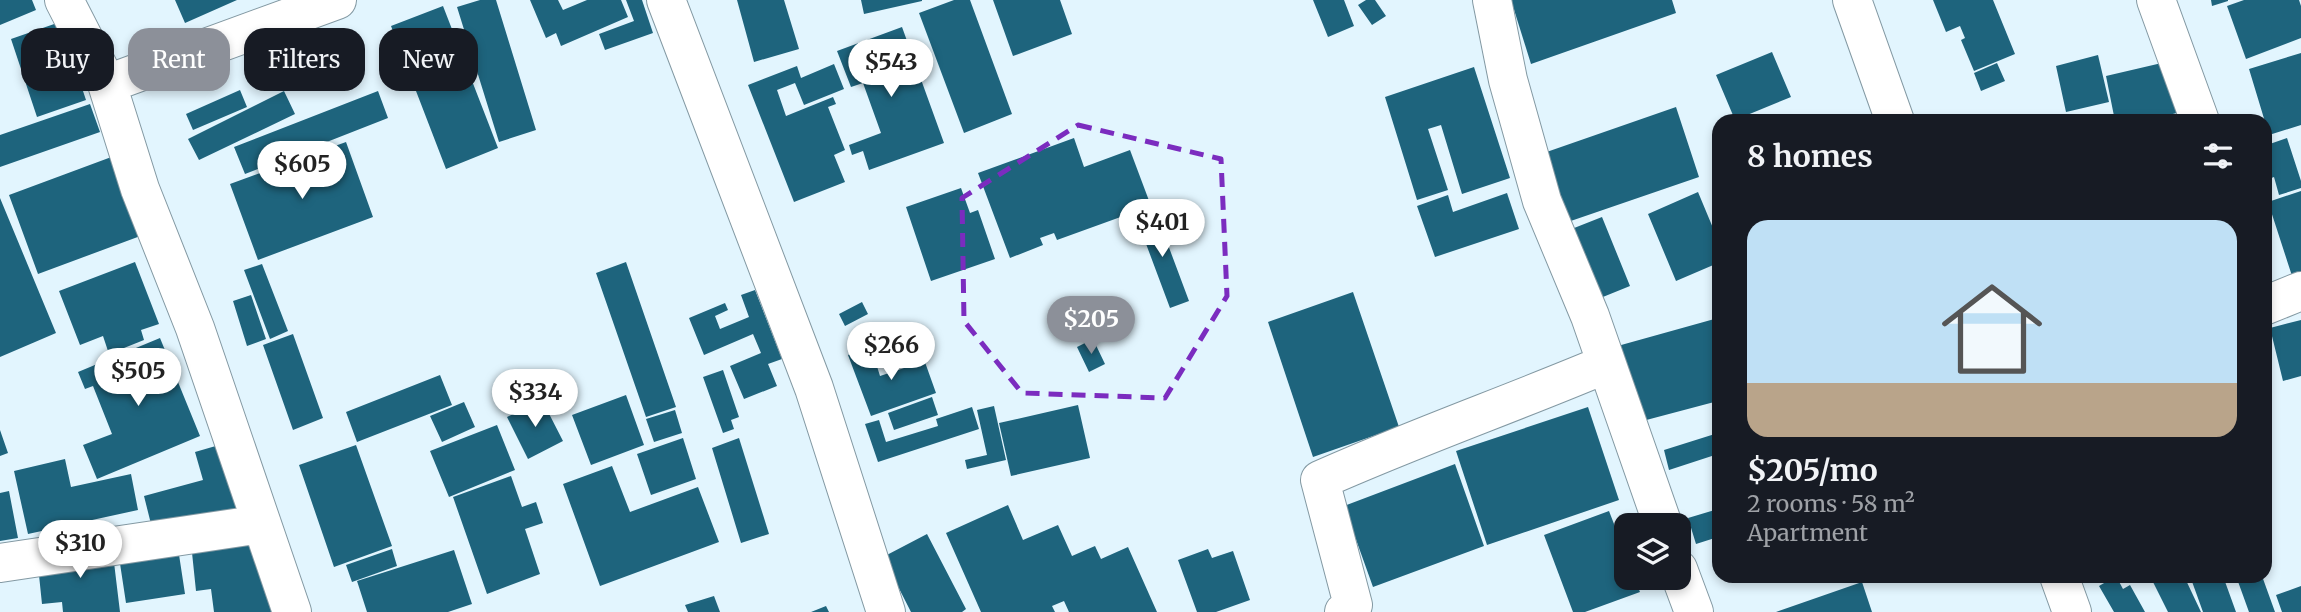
<!DOCTYPE html>
<meta charset="utf-8">
<style>
body{margin:0;font-family:Merriweather,serif;background:#20242c;color:#f1f3f6;height:100vh;display:flex;flex-direction:column;font-size:26px;white-space:nowrap}
*{box-sizing:border-box;margin:0}
p{font-size:23px;color:#9ea1a6}
.icon{flex:none;width:38px;height:38px;fill:none;stroke:currentColor;stroke-width:2;stroke-linecap:round;stroke-linejoin:round}
.map{position:relative;flex:1;overflow:hidden}
.panel{position:absolute;left:1712px;top:114px;width:560px;height:469px;display:flex;flex-direction:column;background:#171b24;border-radius:21px;box-shadow:0 4px 10px #0003}
.panel>*{flex:none}
.banner{position:absolute;left:21px;top:28px;width:665px;height:63px;display:flex;gap:14px}
.tools{position:absolute;left:1614px;top:513px;display:grid;gap:14px}
.tools a{display:grid;place-items:center;width:77px;height:77px;border-radius:14px;background:#171b24;box-shadow:0 4px 10px #0003;font-size:35px}
.price{position:absolute;translate:-50% -60px;padding:0 16px;border-radius:24px;background:#fff;color:#222;font-size:23px;line-height:46px;filter:drop-shadow(0 2px 4px #0008)}
.price::after{content:'';position:absolute;left:50%;top:42px;width:21px;height:16px;margin-left:-10px;background:inherit;clip-path:polygon(0 0,100% 0,50% 100%)}
.price.on{background:#8c9099;color:#fff}
ul{padding:0;list-style:none}
li{display:grid;align-content:center;gap:14px;height:371px;padding:0 35px}
li+li{border-top:2px solid #363941}
li span{display:grid;place-items:center;height:217px;border-radius:21px;color:#555}
li>.icon{margin-inline-start:auto}
span .icon{width:126px;height:126px;fill:#fffc;stroke-width:1}
li b{font-size:30px}
h2{display:flex;justify-content:space-between;align-items:center;height:84px;padding:0 35px;font-size:30px}
.chip{padding:0 24px;border-radius:21px;background:#171b24;box-shadow:0 4px 10px #0003;font-size:24px;line-height:63px}
.chip.on{background:#8c9099;color:#fff}
.map>svg:first-child{display:block}
.building{fill:#1e647d}
.lines{fill:none;stroke-linecap:round;stroke-linejoin:round}
.street-casing{stroke:#8399a3;stroke-width:40}
.street{stroke:#fff;stroke-width:38}
.marked{fill:none;stroke:#7b2cbf;stroke-width:5;stroke-dasharray:14 9;stroke-linejoin:round}
</style>
<div class="map">
<svg width="2301" height="612" viewBox="0 0 2301 612">
<rect width="100%" height="100%" fill="#e2f5fe"/>
<path class="building" d="M0,0h32l4,10 -36,15z
M175,0h62l-52,23z
M480,0h16l40,130 -37,12 -42,-135z
M530,0h28l5,10 24,-10h34l7,17 -67,29 -5,-13 -10,5z
M626,0h16l11,33 -48,17 -6,-16 35,-13z
M737,0h47l15,49 -45,13z
M861,0h61v1l-58,13z
M954,0h16l42,114 -48,19 -45,-120z
M993,0h67l12,34 -59,22z
M1313,0h31l10,26 -26,11z
M1366,0h9l11,16 -14,9 -14,-20z
M1511,0h161l4,13 -145,51z
M1933,0h60l22,54 -41,17 -13,-31 4,-2 -5,-12 -14,6z
M2211,0h17v1l-16,5z
M2244,0h55l2,6v32l-55,21 -19,-53z
M443,6l55,142 -52,21 -55,-143z
M60,22l26,78 -49,17 -26,-78z
M902,27l42,116 -75,27 -6,-19 -11,4 -3,-10 32,-12 -18,-50 -12,4 -14,-36z
M1772,52l19,45 -56,23 -19,-45z
M2301,53v72l-32,10 -20,-66z
M2098,55l11,47 -43,10 -10,-46z
M2166,62l11,51 -34,8h-28l-9,-45z
M1997,63l8,18 -24,10 -7,-18z
M834,64l10,25 -40,16 -9,-22 -18,7 9,26 47,-19 3,7 -8,3 17,43 -11,5 11,27 -51,20 -46,-117 49,-19 4,12z
M1474,67l36,111 -48,16 -21,-69 -13,4 20,61 -31,10 -32,-103z
M240,90l7,17 -54,23 -7,-16z
M284,91l11,23 -96,46 -11,-21z
M378,91l10,27 -143,56 -11,-27z
M90,104l10,28 -100,35v-32z
M1676,107l23,70 -137,47 -24,-69z
M1074,138l10,29 46,-17 21,56 -94,34 -3,-7 -14,5 3,7 -33,13 -32,-85z
M2287,138l14,43v7l-22,7 -5,-18 -10,4v-35z
M346,142l27,75 -115,43 -28,-76z
M141,146l29,79 -132,49 -29,-79z
M961,188l9,25 8,-3 17,49 -64,22 -25,-74z
M2301,191v89l-7,2 -26,-80z
M1698,192l20,48v23l-42,18 -28,-67z
M1507,193l12,36 -84,28 -18,-51 31,-11 5,17z
M0,198l56,135 -56,24z
M1155,210l34,91 -19,7 -34,-91z
M1602,217l28,69 -37,15 -29,-69z
M135,262l24,62 -18,6 3,10 -35,14 -6,-18 -23,9 -21,-54z
M626,262l50,145 -30,10 -50,-144z
M262,264l26,67 -18,8 -26,-69z
M755,290l27,69 -14,5 9,22 -33,13 -14,-33 31,-13 -8,-19 -49,21 -15,-37 36,-15 3,7 -13,6 5,13 29,-12 -8,-22z
M1353,292l46,135 -86,30 -45,-135z
M251,295l15,44 -19,7 -14,-45z
M862,302l6,12 -23,12 -6,-12z
M1718,318v83l-83,22 -21,-76z
M2301,320v56l-18,5 -13,-53z
M293,334l30,84 -30,12 -30,-85z
M160,338l40,98 -103,43 -14,-34 29,-11 -19,-48 -8,3 -7,-17z
M1093,339l12,25 -16,8 -12,-25z
M871,347l9,29 27,-9 -4,-9 18,-7 15,42 -65,23 -23,-61z
M723,370l16,47 -8,3 3,9 -11,4 -20,-56z
M440,375l12,30 -95,37 -11,-30z
M626,395l18,50 -53,20 -19,-50z
M932,397l6,18 -44,15 -6,-17z
M542,400l21,41 -35,18 -21,-42z
M464,402l11,25 -33,15 -12,-26z
M1078,405l12,53 -79,18 -12,-53z
M994,406l12,54 -39,9 -2,-9 22,-5 -10,-45z
M972,407l7,22 -101,33 -13,-38 14,-4 7,22 52,-16 -2,-7z
M1588,407l31,93 -132,45 -31,-94z
M675,410l7,23 -28,9 -8,-23z
M497,425l18,45 -66,27 -19,-46z
M0,430l8,23 -8,3z
M1718,433v21l-49,16 -5,-20z
M683,438l13,41 -45,16 -14,-41z
M739,438l30,96 -28,9 -29,-95z
M233,441l17,65 -97,26 -9,-36 59,-16 -8,-28z
M356,445l36,101 -58,21 -35,-102z
M65,459l6,28 60,-13 7,36 -110,24 -14,-63z
M1455,464l29,82 -111,41 -29,-81z
M612,466l18,46 68,-25 21,55 -119,44 -37,-102z
M511,476l11,31 14,-5 7,21 -18,6 15,45 -53,20 -34,-97z
M9,491l9,47 -18,3v-48z
M1008,505l15,35 35,-15 14,31 23,-10 6,13 27,-12 29,65h-88l-5,-11 -12,5 3,6h-74l-35,-79z
M1718,509v28l-22,7 -8,-26z
M1609,511l17,44v23h8l6,14 -55,20h-12l-29,-77z
M277,533l8,79h-71l-3,-23 -15,2 -5,-48z
M927,534l39,75 -4,3h-51l-28,-55z
M112,546l8,66h-57l-1,-10 -20,2 -5,-48z
M178,548l7,46 -59,9 -7,-46z
M392,549l5,17 -45,16 -6,-17z
M1208,549l4,9 21,-7 17,49 -34,12h-19l-19,-52z
M454,550l18,54 -24,8h-81l-10,-31z
M2116,576l7,13 7,-4 15,27h-31l-15,-26z
M2150,576h34l17,36h-33z
M2190,576h33l13,36h-33z
M2236,576h26l13,36h-26z
M1862,582l10,30h-96z
M2301,586v26h-19l-6,-17z
M714,596l6,16h-32l-3,-7z
M826,606l3,6h-18z"/>
<g class="lines">
<g class="street-casing">
<path id="street" d="M64,0l43,84 33,105 55,139 97,284
M666,0l148,388 72,224
M1492,0l16,80 34,121 48,115 73,209
M1852,0l43,121
M2156,0l44,121
M107,84l230,-84
M2264,306l37,-15
M0,563l262,-39
M1678,569l16,43
M2059,576l13,36
M1344,612l9,-7 -33,-125c94,-42 191,-76 286,-116"/>
</g>
<use href="#street" class="street"/>
</g>
<path class="marked" d="M1078,125l143,34 6,137 -62,102 -143,-5 -58,-72 -2,-123z"/>
</svg>
<div class="tools">
<a><svg class="icon" aria-label="layers" viewBox="0 0 24 24"><path d="M12 4l9 5-9 5-9-5zM3 14l9 5 9-5"/></svg></a>
</div>
<b class="price" style="left:891px;top:99px">$543</b>
<b class="price" style="left:302px;top:201px">$605</b>
<b class="price" style="left:1162px;top:259px">$401</b>
<b class="price on" style="left:1091px;top:356px">$205</b>
<b class="price" style="left:891px;top:382px">$266</b>
<b class="price" style="left:138px;top:408px">$505</b>
<b class="price" style="left:535px;top:429px">$334</b>
<b class="price" style="left:80px;top:580px">$310</b>
<div class="banner">
<a class="chip">Buy</a>
<a class="chip on">Rent</a>
<a class="chip">Filters</a>
<a class="chip">New</a>
</div>
<section class="panel">
<h2>8 homes<svg class="icon" aria-label="filters" viewBox="0 0 24 24"><path d="M4 7h16M4 17h16"/><circle cx="9" cy="7" r="2"/><circle cx="15" cy="17" r="2"/></svg></h2>
<ul>
<li><span style="background:linear-gradient(#bfe0f5 75%,#b9a48a 0)"><svg class="icon" aria-label="home" viewBox="0 0 24 24"><path d="M3 11l9-7 9 7M6 9v11h12V9"/></svg></span><div><b>$205/mo</b><p>2 rooms · 58 m²</p><p>Apartment</p></div></li>
</ul>
</section>
</div>
